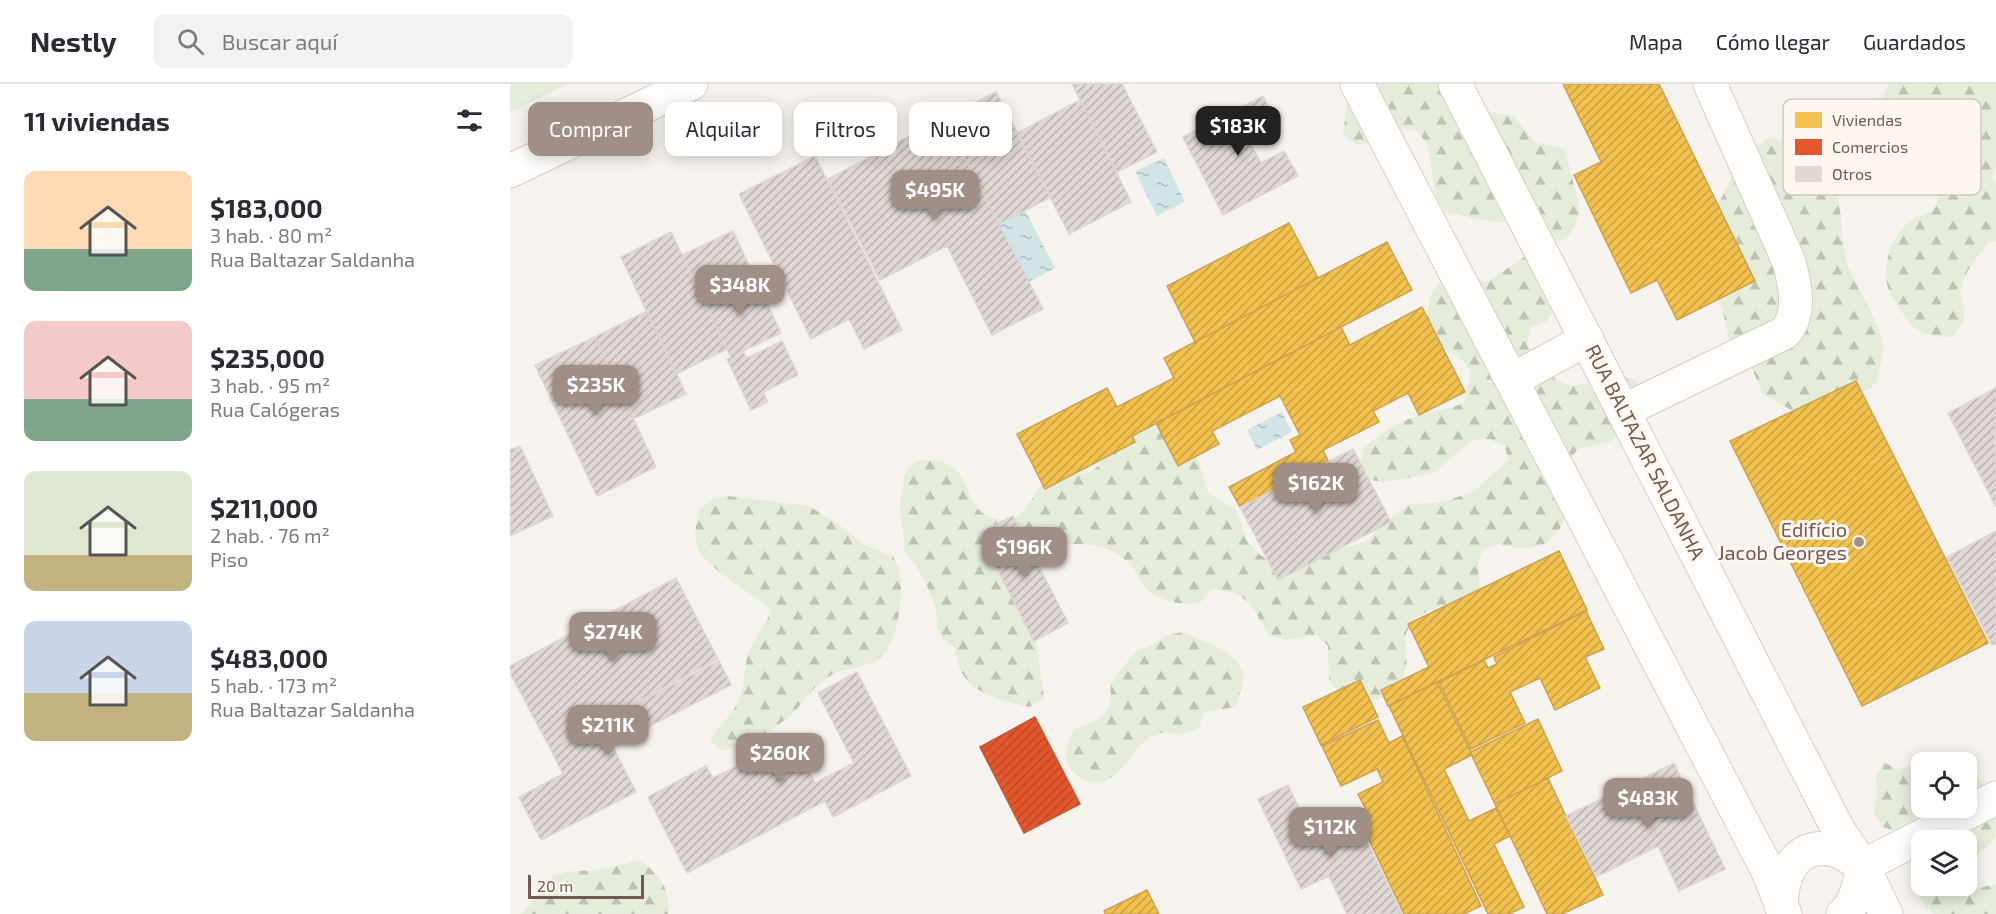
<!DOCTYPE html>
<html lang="es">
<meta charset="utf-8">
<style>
body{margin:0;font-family:"Exo 2",sans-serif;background:#f2f2f3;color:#2b2b33;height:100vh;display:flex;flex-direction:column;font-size:22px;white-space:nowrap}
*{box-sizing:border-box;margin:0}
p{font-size:20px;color:#7c7c81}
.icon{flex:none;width:33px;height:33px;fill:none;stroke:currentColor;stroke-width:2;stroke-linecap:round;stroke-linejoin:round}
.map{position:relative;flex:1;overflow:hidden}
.details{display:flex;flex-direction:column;background:#fff;width:510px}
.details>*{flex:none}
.top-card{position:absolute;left:18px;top:18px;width:570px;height:54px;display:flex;gap:12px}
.buttons{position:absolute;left:1401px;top:668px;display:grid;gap:12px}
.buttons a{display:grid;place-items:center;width:66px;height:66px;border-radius:12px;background:#fff;box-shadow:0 3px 15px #0003;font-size:30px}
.scale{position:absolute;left:18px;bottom:15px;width:116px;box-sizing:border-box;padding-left:6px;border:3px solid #725a50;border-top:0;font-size:16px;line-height:21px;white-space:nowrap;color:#725a50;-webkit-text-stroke:4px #fdf7f0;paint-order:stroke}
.price{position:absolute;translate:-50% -51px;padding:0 14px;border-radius:12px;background:#a08f87;color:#fff;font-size:20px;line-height:39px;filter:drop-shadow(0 2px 3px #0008)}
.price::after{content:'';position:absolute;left:50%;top:36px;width:18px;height:14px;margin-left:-9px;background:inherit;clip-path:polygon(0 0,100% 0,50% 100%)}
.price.current{background:#222;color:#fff}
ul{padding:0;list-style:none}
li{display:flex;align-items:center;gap:18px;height:150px;padding:0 24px}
li span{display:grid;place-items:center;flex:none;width:168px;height:120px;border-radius:12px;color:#555}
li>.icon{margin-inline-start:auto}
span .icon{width:72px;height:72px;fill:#fffc;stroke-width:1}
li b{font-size:26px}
h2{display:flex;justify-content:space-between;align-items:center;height:72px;padding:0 24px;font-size:26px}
.chip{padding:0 21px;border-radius:12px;background:#fff;box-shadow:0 3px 15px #0003;font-size:21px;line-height:54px}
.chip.current{background:#a08f87;color:#fff}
header{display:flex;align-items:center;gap:36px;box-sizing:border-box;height:84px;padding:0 30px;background:#fff;border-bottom:2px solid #e1e1e2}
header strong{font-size:28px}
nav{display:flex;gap:33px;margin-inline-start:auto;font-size:21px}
.search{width:420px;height:54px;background:#f2f2f3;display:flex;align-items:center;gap:15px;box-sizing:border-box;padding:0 21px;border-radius:12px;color:#7c7c81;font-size:22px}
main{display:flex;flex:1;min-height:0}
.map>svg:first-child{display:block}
.forest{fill:url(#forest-firs)}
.pitch{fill:#e5ecda}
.water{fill:url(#water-ripples)}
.homes{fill:url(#homes-hatch);stroke:#cca24f;stroke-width:1.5}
.shops{fill:url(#shops-hatch);stroke:#c25838;stroke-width:1.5}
.building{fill:url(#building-hatch);stroke:#dfd6d1;stroke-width:1.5}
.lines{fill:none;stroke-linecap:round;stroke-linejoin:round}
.minor-casing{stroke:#d4cec9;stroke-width:35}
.tertiary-casing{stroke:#d4cec9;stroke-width:35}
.secondary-casing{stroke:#d6cfca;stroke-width:35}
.minor{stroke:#fefdfc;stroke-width:33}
.tertiary{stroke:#fefdfc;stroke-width:33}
.secondary{stroke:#fefdfc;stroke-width:33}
.poi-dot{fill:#a08f87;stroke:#fdf7f0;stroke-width:2}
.labels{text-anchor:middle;stroke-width:6;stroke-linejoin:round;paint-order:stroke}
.street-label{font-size:20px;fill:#725a50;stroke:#fdf7f0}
.poi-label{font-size:20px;fill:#725a50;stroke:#fdf7f0;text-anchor:end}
.key{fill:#fdf7f0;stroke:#d3c8c0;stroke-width:1.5}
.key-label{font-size:16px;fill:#725a50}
</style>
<header>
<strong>Nestly</strong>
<div class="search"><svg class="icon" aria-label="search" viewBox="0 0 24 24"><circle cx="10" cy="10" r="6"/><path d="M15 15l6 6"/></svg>Buscar aquí</div>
<nav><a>Mapa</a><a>Cómo llegar</a><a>Guardados</a></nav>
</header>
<main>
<section class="details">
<h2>11 viviendas<svg class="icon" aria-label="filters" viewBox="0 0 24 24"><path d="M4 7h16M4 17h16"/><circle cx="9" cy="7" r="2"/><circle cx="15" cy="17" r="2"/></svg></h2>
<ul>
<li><span style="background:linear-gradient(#ffd9b3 65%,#7fa58c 0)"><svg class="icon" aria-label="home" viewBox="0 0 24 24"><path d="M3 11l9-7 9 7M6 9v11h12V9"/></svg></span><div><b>$183,000</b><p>3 hab. · 80 m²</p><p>Rua Baltazar Saldanha</p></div></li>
<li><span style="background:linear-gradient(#f6c9c9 65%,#7fa58c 0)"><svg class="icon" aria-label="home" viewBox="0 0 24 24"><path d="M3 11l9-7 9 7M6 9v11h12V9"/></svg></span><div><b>$235,000</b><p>3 hab. · 95 m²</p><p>Rua Calógeras</p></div></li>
<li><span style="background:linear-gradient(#dfe7d0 70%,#c2b280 0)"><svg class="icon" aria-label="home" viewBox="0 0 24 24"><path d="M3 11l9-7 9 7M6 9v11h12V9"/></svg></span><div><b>$211,000</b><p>2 hab. · 76 m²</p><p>Piso</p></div></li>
<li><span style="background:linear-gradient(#c9d6e8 60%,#c2b280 0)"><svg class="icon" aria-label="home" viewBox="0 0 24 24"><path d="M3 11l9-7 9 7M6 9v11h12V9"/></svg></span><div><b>$483,000</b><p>5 hab. · 173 m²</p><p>Rua Baltazar Saldanha</p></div></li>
</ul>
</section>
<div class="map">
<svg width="1486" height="830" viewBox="0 0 1486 830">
<defs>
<pattern id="forest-firs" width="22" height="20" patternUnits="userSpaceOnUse" patternTransform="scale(1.5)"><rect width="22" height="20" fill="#e5ecda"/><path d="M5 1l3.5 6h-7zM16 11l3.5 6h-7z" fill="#bec2b3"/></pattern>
<pattern id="water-ripples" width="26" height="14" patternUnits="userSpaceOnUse" patternTransform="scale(1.5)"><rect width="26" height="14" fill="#d1e5e6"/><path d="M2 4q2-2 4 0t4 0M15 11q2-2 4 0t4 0" fill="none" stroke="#aebdbd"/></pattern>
<pattern id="homes-hatch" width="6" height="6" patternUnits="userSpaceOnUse" patternTransform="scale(1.5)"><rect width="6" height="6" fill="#f2c14e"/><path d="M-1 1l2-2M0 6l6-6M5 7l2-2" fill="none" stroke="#c8a043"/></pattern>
<pattern id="shops-hatch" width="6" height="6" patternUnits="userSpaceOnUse" patternTransform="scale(1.5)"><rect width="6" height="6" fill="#e4572e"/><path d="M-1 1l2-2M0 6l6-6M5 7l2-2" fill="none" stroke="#bd4b2a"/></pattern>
<pattern id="building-hatch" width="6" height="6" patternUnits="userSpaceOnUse" patternTransform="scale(1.5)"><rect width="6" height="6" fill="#dfd8d4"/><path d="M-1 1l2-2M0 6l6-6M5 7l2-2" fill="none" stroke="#b9b2ae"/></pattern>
</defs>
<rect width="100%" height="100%" fill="#f6f2ee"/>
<path class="forest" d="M840,0h108l23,27 33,5 21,26 30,7 15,61 -5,15 -9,14 -16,4 -42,-20 -31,-4 -32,-8 -9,-14 -8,-51 -10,-14 -15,-4 -17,4 -13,11 -16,2 -14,-11z
M1379,0h107v79l-4,15 4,7v57l-7,-1c-8,12 -21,26 -26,40 -10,26 16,28 -12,56 -10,0 -22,-1 -31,-6 -10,-5 -16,-15 -21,-24 -3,-5 -8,-10 -10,-16 -9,-25 3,-59 26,-73 5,-3 12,-4 17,-6 9,-19 11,-27 1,-47l-46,-13c-15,-28 -11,-40 2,-68z
M1258,54c22,5 42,10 57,28 22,28 12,67 23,99 10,28 32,54 35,85 0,10 -5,22 -6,32l-25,19 -29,11 -32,-2 -28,-16 -13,-30 -21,-25 -7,-32 -18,-27 9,-65 29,-58z
M1017,171l28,50 -8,16 -16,6 -4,17 6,15 25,22 15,5 47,-9 16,3 10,14 -20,41 -15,6 -33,8 -10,12 1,49 -10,20 -13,13 -16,5h-16l-15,-4 -16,5c-2,5 -5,12 -5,18 0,10 4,23 -2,32 -14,23 -47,-5 -68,30 -6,10 0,26 -2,37 -2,11 -9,21 -14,30l-23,5 -31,-9 -9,-13 -1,-33 -11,-11 -32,5 -16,-5c-19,-30 -18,-42 -57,-46l-12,14c-22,2 -44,-1 -59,-21 -2,-3 -4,-8 -6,-12 -6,-9 -19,-18 -30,-22 -31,-9 -52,-1 -82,5l21,145 -15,9c-35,-9 -71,-15 -74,-59l-12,-9 -6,-14 -1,-17 -6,-16 -14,-27 -11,-13 -5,-47 5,-32 11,-12c11,-1 23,-2 32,3 26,13 14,53 56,56 27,1 27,-36 50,-44 25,-8 40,9 52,-26l41,-24 15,2 26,18 11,15 9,32 28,17 12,32 12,13 14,8 16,2 77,-24 16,-18 28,-19 31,-2 31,-10 36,-32 -5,-15 -15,-6 -17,1 -39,33 -48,9 -16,-2 -8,-15 2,-17c13,-9 26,-21 41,-27 19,-9 40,-10 60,-18l7,-31c-3,-4 -7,-10 -11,-14 -8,-6 -22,-10 -26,-18 -12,-21 -7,-61 22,-64 9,-1 22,4 31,6z
M218,412l81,10 29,18 25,20 31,13c1,4 4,9 5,13 6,23 -1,82 -26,92 -23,9 -33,4 -54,22 -10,8 -16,19 -25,28 -19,18 -47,33 -72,39l-12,-11c9,-15 25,-28 30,-42 6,-17 3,-35 11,-51 7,-14 14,-20 20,-37 -18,-18 -71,-43 -75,-68 -2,-10 1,-22 3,-32l14,-11z
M673,548c19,9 63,21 60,48 -1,9 -5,19 -8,27l-31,5 -5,16c-5,2 -9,4 -14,5 -12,2 -16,-4 -31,2 -25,11 -36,59 -69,45 -8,-4 -16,-11 -18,-20 -3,-12 2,-20 7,-31 28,-9 40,-14 36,-46l27,-33 16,-5 14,-10z
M1373,678l15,7 23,-5 1,43h44l1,-35c20,8 29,28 29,49 0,5 0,10 -1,14 -6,12 -17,19 -28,25l-1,-20h-44l-39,-13 -9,-15 3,-16 -1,-18z
M130,777c23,15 28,26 29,53h-147l9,-12 12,-13v-7c25,-16 38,-8 64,-14 12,-2 21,-6 33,-7z
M1411,792l1,9h41l3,6 30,-7v30h-63l-12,-13 -5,-17z"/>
<path class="pitch" d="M0,0h58l-58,28z"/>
<path class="water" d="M654,74l21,44 -28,14 -22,-45z
M515,126l30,58 -26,14 -30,-58z
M772,328l10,20 -35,18 -10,-20z"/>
<path class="homes" d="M1053,0h96l96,197 -78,39 -20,-40 -26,13 -57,-118 27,-13z
M779,139l29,55 -123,64 -28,-56z
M877,158l25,48 -280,146 3,6 -90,47 -28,-55 90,-46 10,19 57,-29 -10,-20z
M912,223l43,85 -46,23 -11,-22 -35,18 6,11 -56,28 5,11 -88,46 -11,-20 67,-35 -6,-12 10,-5 -20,-39 -68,35 7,13 -41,22 -22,-43 185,-96 9,18z
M1346,297l132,262 -126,63 -132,-265z
M1049,467l28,59 -199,96 -7,-16 48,-23 -21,-43z
M1076,527l18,38 -19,8 15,31 -45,22 -15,-32 -30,14 15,31 -54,26 -32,-67 45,-22 4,8 9,-4 -3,-7z
M850,596l18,37 -57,28 -18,-38z
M927,598l35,73 -28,14 25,52 27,-13 14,28 -16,8 30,63 -15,7h-21l-99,-208z
M1028,635l24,52 -67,33 -25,-52z
M868,636l11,23 13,-7 79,170 -17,8h-60l-48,-102 9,-4 -7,-14 25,-12 -6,-13 -36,17 -19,-40z
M1038,694l55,117 -41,19h-15l-52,-110z
M637,806l12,24h-54l-1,-3z"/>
<path class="shops" d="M525,633l45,87 -56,29 -44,-86z"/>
<path class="building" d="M562,0h50l35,68 -40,20z
M486,8l55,105 -52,27 -55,-106z
M753,12l13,25 -29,16 14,26 23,-12 14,25 -75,39 -40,-78z
M570,16l51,102 -62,32 -52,-101z
M434,34l99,191 -51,26 -45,-89 -67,34 -52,-101z
M305,72l87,174 -38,19 -15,-30 -38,20 -72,-145z
M223,147l48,102 -38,18 4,7 35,-17 16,34 -35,17 5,10 -17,8 -24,-51 4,-1 -4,-9 -45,-94z
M161,148l56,117 -51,25 -55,-117z
M137,227l39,83 -53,25 -38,-82z
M85,253l61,130 -59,29 -62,-131z
M1486,304l-1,47 1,72 -48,-94z
M10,362l33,70 -43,20v-86z
M843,365l38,73 -113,58 -38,-73z
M503,432l55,107 -34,18 -55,-108z
M1486,447v113l-4,1 -45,-88z
M166,494l42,81 -168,89 -40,-75v-7z
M209,577l12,24 -119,60 24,47 -95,48 -22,-43 44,-23 -13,-26z
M347,588l54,104 -78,41 -8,-16 -138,72 -39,-76 58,-31 7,12 79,-40 23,45 39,-20 -36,-70z
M1164,679l51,106 -46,22 -21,-45 -62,31 -30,-61z
M778,701l29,61 43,-20 42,88h-55l-18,-38 -28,13 -43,-90z"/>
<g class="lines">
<g class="minor-casing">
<path id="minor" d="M0,87l181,-87
M1113,327l161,-78c18,-17 11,-50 5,-71l-79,-178"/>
</g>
<g class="tertiary-casing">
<path id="tertiary" d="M1353,782l133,-68
M1271,822c1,-29 12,-62 48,-57 13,1 23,11 34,17
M1333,830c14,-11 16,-32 20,-48"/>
</g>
<g class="secondary-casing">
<path id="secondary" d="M847,0l411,787 17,43
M945,0l385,749 23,33 23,48
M1002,296l75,-41"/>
</g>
<use href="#minor" class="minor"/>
<use href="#tertiary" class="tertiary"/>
<use href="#secondary" class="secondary"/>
</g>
<circle class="poi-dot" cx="1349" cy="458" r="6"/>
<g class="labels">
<g class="street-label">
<text transform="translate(1135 368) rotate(63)" y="7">RUA BALTAZAR SALDANHA</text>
</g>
<g class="poi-label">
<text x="1337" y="453">Edifício<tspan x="1337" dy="23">Jacob Georges</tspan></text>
</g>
</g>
<rect x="1273" y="15" width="198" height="96" rx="9" class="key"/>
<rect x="1285" y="28" width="27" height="16" fill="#f2c14e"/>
<rect x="1285" y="55" width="27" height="16" fill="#e4572e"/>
<rect x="1285" y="82" width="27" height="16" fill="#dfd8d4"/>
<g class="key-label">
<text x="1322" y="42">Viviendas</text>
<text x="1322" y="69">Comercios</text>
<text x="1322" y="96">Otros</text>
</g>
</svg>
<div class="buttons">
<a><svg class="icon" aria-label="locate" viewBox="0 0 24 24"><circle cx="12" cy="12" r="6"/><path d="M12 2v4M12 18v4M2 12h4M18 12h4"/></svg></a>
<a><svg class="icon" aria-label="layers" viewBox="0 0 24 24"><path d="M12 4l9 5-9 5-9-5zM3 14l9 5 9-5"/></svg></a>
</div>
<div class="scale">20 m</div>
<b class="price current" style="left:728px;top:73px">$183K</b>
<b class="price" style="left:425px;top:137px">$495K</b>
<b class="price" style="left:230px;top:232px">$348K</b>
<b class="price" style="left:86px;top:332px">$235K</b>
<b class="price" style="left:806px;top:430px">$162K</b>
<b class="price" style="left:514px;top:494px">$196K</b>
<b class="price" style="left:103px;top:579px">$274K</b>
<b class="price" style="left:98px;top:672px">$211K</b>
<b class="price" style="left:270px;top:700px">$260K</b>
<b class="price" style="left:1138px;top:745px">$483K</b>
<b class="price" style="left:820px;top:774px">$112K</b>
<div class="top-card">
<a class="chip current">Comprar</a>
<a class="chip">Alquilar</a>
<a class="chip">Filtros</a>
<a class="chip">Nuevo</a>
</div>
</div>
</main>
